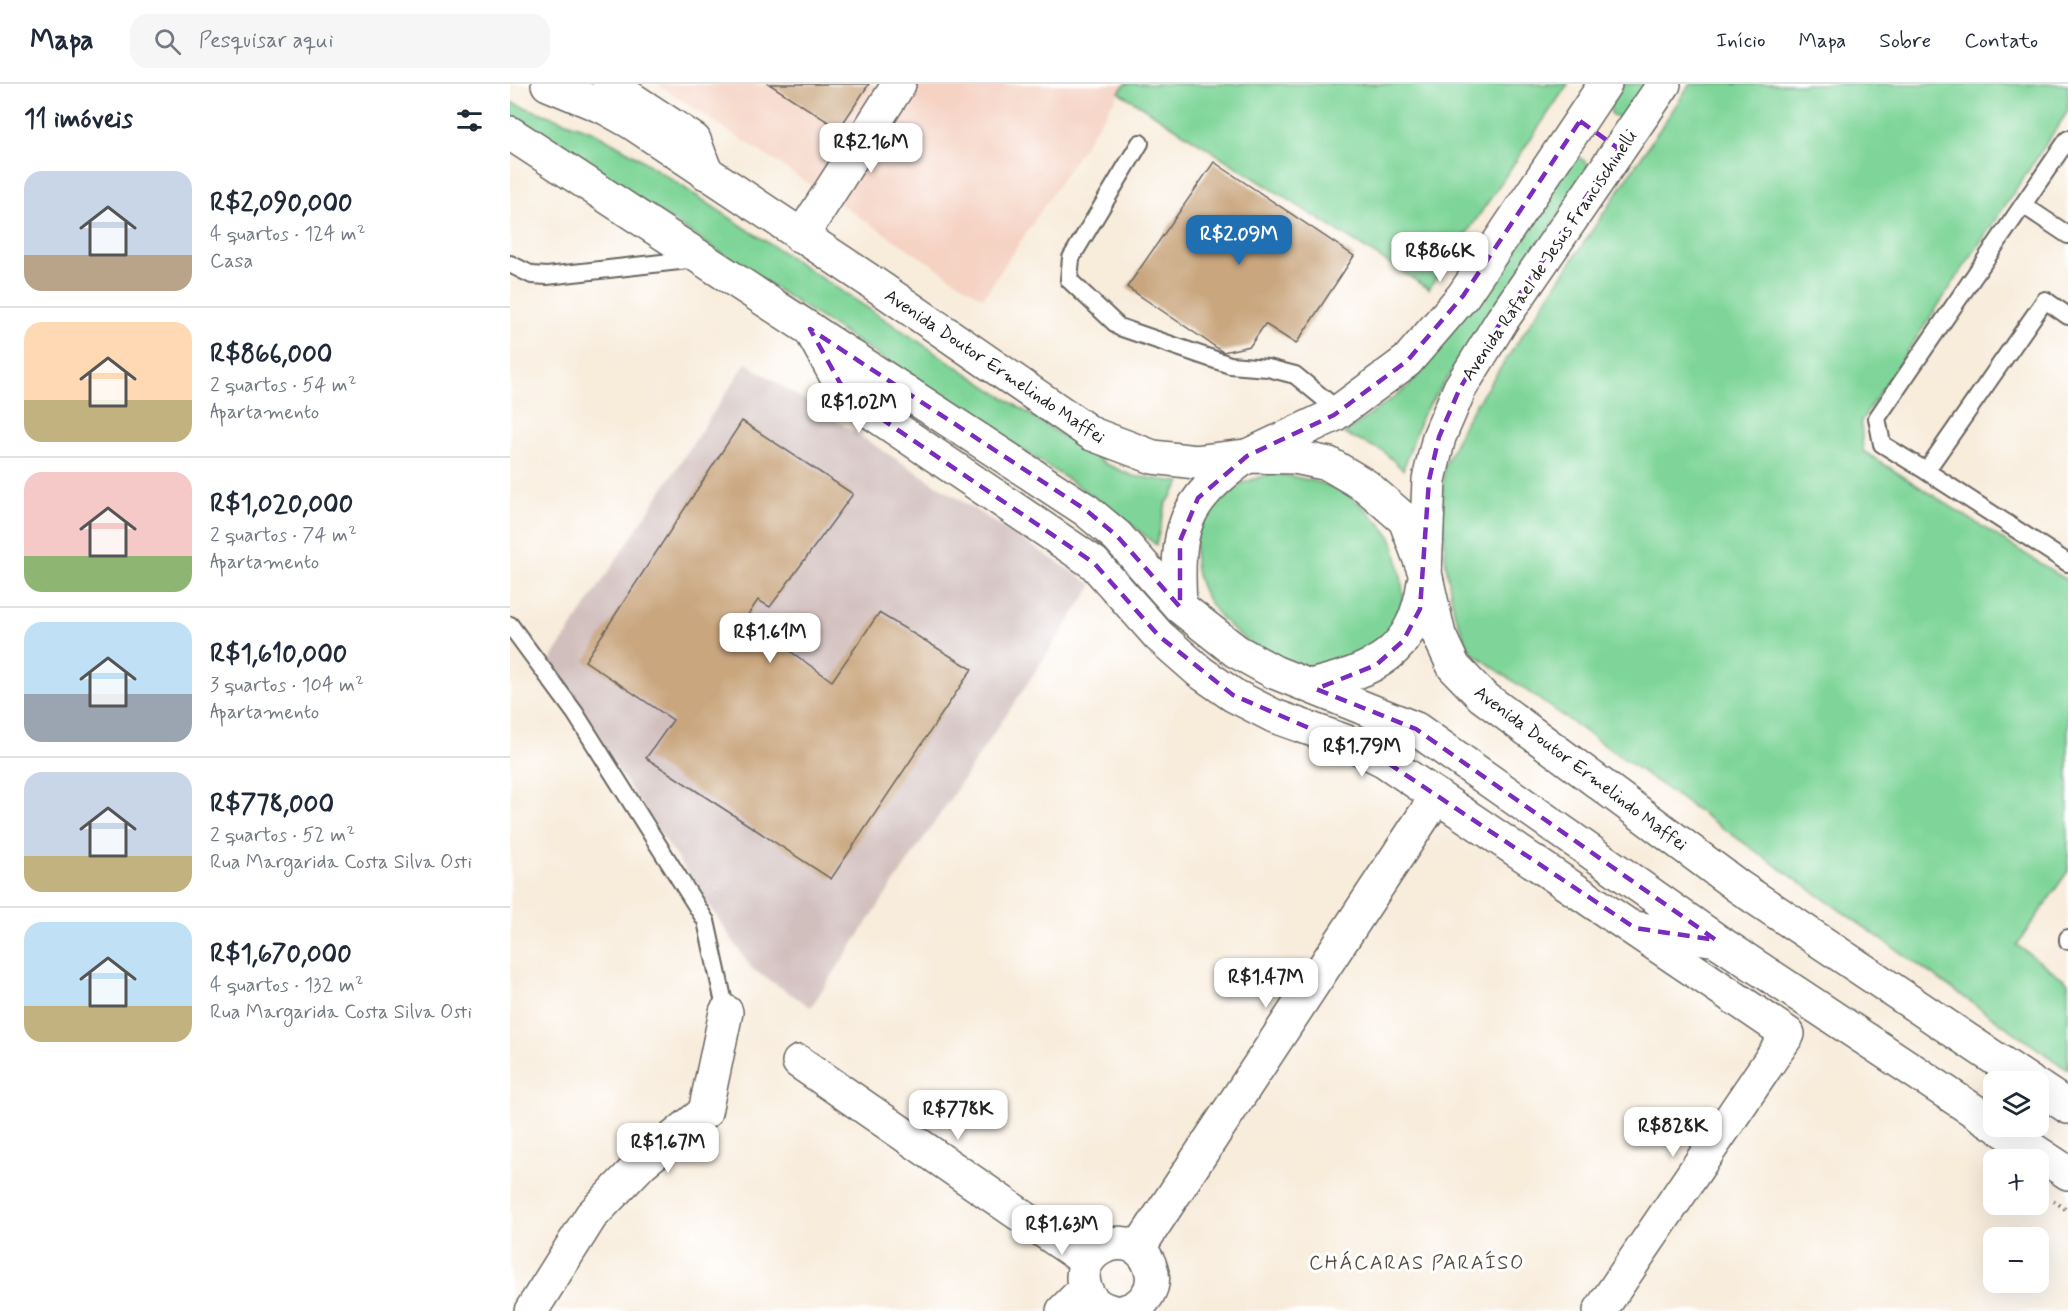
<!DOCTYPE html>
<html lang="pt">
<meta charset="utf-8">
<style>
body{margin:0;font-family:Mynerve,sans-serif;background:#f6f6f7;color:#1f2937;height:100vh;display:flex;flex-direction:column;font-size:22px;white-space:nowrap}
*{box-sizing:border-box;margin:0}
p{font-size:20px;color:#747a83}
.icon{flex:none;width:33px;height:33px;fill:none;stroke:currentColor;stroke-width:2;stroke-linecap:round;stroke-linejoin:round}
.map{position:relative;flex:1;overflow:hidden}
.details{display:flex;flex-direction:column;background:#fff;width:510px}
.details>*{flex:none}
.controls{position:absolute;left:1473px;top:987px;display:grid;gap:12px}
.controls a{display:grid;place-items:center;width:66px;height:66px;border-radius:12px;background:#fff;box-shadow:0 6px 24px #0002;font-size:30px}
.price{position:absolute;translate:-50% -51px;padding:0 14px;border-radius:12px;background:#fff;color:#222;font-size:20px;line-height:39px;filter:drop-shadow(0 2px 3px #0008)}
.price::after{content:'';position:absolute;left:50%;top:36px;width:18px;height:14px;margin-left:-9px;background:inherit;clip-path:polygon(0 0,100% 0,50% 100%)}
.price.on{background:#1f6fb2;color:#fff}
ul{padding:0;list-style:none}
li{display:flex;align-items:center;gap:18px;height:150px;padding:0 24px}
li+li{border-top:2px solid #e0e1e3}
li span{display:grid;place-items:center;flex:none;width:168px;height:120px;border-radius:18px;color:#555}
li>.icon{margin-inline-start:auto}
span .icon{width:72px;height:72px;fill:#fffc;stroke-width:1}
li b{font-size:26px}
h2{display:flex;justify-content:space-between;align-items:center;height:72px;padding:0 24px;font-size:26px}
header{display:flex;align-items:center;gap:36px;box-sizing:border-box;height:84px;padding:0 30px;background:#fff;border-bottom:2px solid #e0e1e3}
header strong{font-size:28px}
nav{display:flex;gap:33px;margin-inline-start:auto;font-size:21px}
.search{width:420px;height:54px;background:#f6f6f7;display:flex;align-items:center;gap:15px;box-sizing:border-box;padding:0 21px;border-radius:18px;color:#747a83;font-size:22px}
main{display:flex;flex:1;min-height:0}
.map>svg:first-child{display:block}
.built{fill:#f5d2c2}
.industrial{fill:#d1bfbd}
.green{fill:#7fd599;stroke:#4e785a;stroke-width:1.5}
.building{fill:#c9a67e}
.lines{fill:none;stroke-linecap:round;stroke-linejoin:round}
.lane-casing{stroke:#69655f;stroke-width:20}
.street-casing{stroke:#69655f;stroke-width:36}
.secondary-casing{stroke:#69655f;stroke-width:36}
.primary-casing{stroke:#69655f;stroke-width:36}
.path{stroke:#69655f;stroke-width:4;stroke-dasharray:1.5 4.5;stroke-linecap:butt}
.lane{stroke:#fff;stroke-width:16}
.street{stroke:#fff;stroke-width:33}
.secondary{stroke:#fff;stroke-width:33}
.primary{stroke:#fff;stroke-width:33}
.marked{fill:none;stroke:#7b2cbf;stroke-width:4.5;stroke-dasharray:12 8;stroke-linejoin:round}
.labels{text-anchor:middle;stroke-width:6;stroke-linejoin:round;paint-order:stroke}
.street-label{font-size:18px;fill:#1c1c1c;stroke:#fff}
.neighbourhood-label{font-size:20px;letter-spacing:1.5px;fill:#594c3e;stroke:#fff}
</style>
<header>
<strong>Mapa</strong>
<div class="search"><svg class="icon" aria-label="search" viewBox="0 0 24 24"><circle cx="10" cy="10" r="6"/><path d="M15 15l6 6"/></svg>Pesquisar aqui</div>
<nav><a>Início</a><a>Mapa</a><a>Sobre</a><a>Contato</a></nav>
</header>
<main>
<section class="details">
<h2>11 imóveis<svg class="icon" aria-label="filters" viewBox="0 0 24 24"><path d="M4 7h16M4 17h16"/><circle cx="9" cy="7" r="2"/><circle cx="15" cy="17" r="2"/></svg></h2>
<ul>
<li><span style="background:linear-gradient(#c9d6e8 70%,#b9a48a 0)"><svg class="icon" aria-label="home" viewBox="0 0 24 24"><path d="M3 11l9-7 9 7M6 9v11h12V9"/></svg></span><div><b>R$2,090,000</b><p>4 quartos · 124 m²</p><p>Casa</p></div></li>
<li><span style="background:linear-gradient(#ffd9b3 65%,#c2b280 0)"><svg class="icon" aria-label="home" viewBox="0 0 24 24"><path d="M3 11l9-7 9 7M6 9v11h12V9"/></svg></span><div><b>R$866,000</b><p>2 quartos · 54 m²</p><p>Apartamento</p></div></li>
<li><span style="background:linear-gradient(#f6c9c9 70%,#8fb573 0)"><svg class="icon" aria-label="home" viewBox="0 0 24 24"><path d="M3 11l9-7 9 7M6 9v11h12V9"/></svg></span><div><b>R$1,020,000</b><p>2 quartos · 74 m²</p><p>Apartamento</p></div></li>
<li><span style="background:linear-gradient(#bfe0f5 60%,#9aa5b1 0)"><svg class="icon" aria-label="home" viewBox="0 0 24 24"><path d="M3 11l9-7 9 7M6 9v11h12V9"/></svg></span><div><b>R$1,610,000</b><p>3 quartos · 104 m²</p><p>Apartamento</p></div></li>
<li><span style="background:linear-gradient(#c9d6e8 70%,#c2b280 0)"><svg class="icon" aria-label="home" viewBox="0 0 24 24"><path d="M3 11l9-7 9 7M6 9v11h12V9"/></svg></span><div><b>R$778,000</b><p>2 quartos · 52 m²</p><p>Rua Margarida Costa Silva Osti</p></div></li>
<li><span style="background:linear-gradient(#bfe0f5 70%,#c2b280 0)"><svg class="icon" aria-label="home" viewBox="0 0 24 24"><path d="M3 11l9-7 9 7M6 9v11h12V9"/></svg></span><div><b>R$1,670,000</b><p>4 quartos · 132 m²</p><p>Rua Margarida Costa Silva Osti</p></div></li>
</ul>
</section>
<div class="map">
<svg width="1558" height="1227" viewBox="0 0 1558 1227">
<rect width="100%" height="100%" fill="#fff"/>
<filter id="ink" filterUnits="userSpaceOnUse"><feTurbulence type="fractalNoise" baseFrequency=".0167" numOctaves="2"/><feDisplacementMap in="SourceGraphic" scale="12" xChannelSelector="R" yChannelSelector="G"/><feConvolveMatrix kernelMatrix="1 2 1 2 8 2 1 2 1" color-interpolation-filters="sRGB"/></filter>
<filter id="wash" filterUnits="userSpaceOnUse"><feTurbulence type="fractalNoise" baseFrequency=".008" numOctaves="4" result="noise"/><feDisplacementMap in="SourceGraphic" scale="24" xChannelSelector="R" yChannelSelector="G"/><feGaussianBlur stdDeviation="1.35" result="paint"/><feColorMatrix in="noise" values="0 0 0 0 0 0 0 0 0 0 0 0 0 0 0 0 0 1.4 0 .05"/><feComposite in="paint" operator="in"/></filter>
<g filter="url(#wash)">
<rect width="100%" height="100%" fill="#f8ecdb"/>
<path class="built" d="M147,0h468l-142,214z"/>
<path class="industrial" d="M236,279l347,222 -282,422 -59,-38 -205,-304z"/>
<path class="green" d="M615,0h443l-139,205 -310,-197z
M1114,0h25l-24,35 -13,-4 -3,-9z
M1180,0h378v27l-207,310 2,30 205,130v290l-51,74 51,37v88l-598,-419 -16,-39 -8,-47 -4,-58 2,-40 23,-49z
M0,18l84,30 37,21 473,310 29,13 48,6 -15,22 -10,41 -32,-27 -46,-32 -568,-371z
M1070,74l7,5 1,9 -166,243 -19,55 -20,-19 -39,-17 65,-48 161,-227z
M760,389c29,5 61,8 85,27 8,6 34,31 37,40 4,9 12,48 11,58 0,9 -15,38 -22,43 -10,7 -26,24 -38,25 -92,14 -206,-98 -115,-175 10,-8 29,-12 42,-18z"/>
<g id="blocks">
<path class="building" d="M259,0h100l-30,45z
M704,78l140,94 -58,88 -31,-20 -15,22 -27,6 -96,-65z
M232,337l111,73 -83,113 -12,-7 -13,19 87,62 47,-68 93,56 -141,210 -185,-121 27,-38 -88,-59z"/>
</g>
</g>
<g filter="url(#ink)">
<use href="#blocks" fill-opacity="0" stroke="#69655f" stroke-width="1.5"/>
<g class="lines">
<g class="lane-casing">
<path id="lane" d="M630,59l-69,115 -2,22 50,47 111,38 38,3 27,7 44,36
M1513,121l45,30
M0,180l22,11 15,1 150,-17
M1558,232l-23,-16 -119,171 142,92
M1416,387l-44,-27 -5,-26 191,-279
M0,541l65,88 131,208 20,91
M1558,854v3"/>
</g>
<g class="street-casing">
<path id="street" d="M99,0l85,56 12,33
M291,153l98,-153
M300,245l30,54 21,22 233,158 65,73 41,36 33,23 41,21 73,26 38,19 403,273 -188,277
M289,978l288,199
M628,1165l299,-453
M21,1227l60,-95 51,-53 63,-51 21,-100
M553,1227l22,-22
M601,1227c-9,-2 -17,-7 -22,-15 -27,-44 47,-78 62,-27 6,19 -8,38 -26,42"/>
</g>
<g class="secondary-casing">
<path id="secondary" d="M737,372l87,-41 73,-54 56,-65 142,-212
M915,489l4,-93 10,-43 21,-49 42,-68 162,-236"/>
</g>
<g class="primary-casing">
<path id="primary" d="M38,0l58,24 25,14 242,161 219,151 61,23 43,5 51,-6 48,1 34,7 37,22 39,34 20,53 14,62 15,32 28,29 257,191 291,195
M0,49l576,377 31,26 63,71 56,44 38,21 142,57 300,211 278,184
M670,523c-4,-78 1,-104 67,-151
M800,602c65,-16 104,-32 114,-104
M1125,844l75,11
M1528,1003l30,20
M1487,1042l71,47"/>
</g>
<path class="path" d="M1544,1117l14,10"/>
<use href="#lane" class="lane"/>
<use href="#street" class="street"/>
<use href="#secondary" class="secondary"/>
<use href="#primary" class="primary"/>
</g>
</g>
<path class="marked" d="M1070,37l39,28 -117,171 -42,68 -21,49 -10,43 -9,129 -17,32 -27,24 -60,24 100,40 300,211 -81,-12 -250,-167 -152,-66 -74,-59 -65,-73 -233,-158 -21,-22 -30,-54 276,181 31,26 63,71v-66l18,-43 49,-42 87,-41 73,-54 56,-65z"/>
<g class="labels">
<g class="street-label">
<text transform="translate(1039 171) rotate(-56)" y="6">Avenida Rafael de Jesus Francischinelli</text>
<text transform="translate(485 282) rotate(34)" y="6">Avenida Doutor Ermelindo Maffei</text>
<text transform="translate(1071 684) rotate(37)" y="6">Avenida Doutor Ermelindo Maffei</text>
</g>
<g class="neighbourhood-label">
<text x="907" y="1185">CHÁCARAS PARAÍSO</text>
</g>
</g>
</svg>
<div class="controls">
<a><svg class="icon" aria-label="layers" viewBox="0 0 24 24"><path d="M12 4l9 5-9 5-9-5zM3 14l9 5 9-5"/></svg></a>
<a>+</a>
<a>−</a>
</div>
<b class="price" style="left:361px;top:90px">R$2.16M</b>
<b class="price on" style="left:729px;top:182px">R$2.09M</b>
<b class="price" style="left:930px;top:199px">R$866K</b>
<b class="price" style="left:349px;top:350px">R$1.02M</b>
<b class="price" style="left:260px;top:580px">R$1.61M</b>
<b class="price" style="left:852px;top:694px">R$1.79M</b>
<b class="price" style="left:756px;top:925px">R$1.47M</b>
<b class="price" style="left:448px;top:1057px">R$778K</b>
<b class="price" style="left:1163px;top:1074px">R$828K</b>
<b class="price" style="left:158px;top:1090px">R$1.67M</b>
<b class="price" style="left:552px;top:1172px">R$1.63M</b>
</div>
</main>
